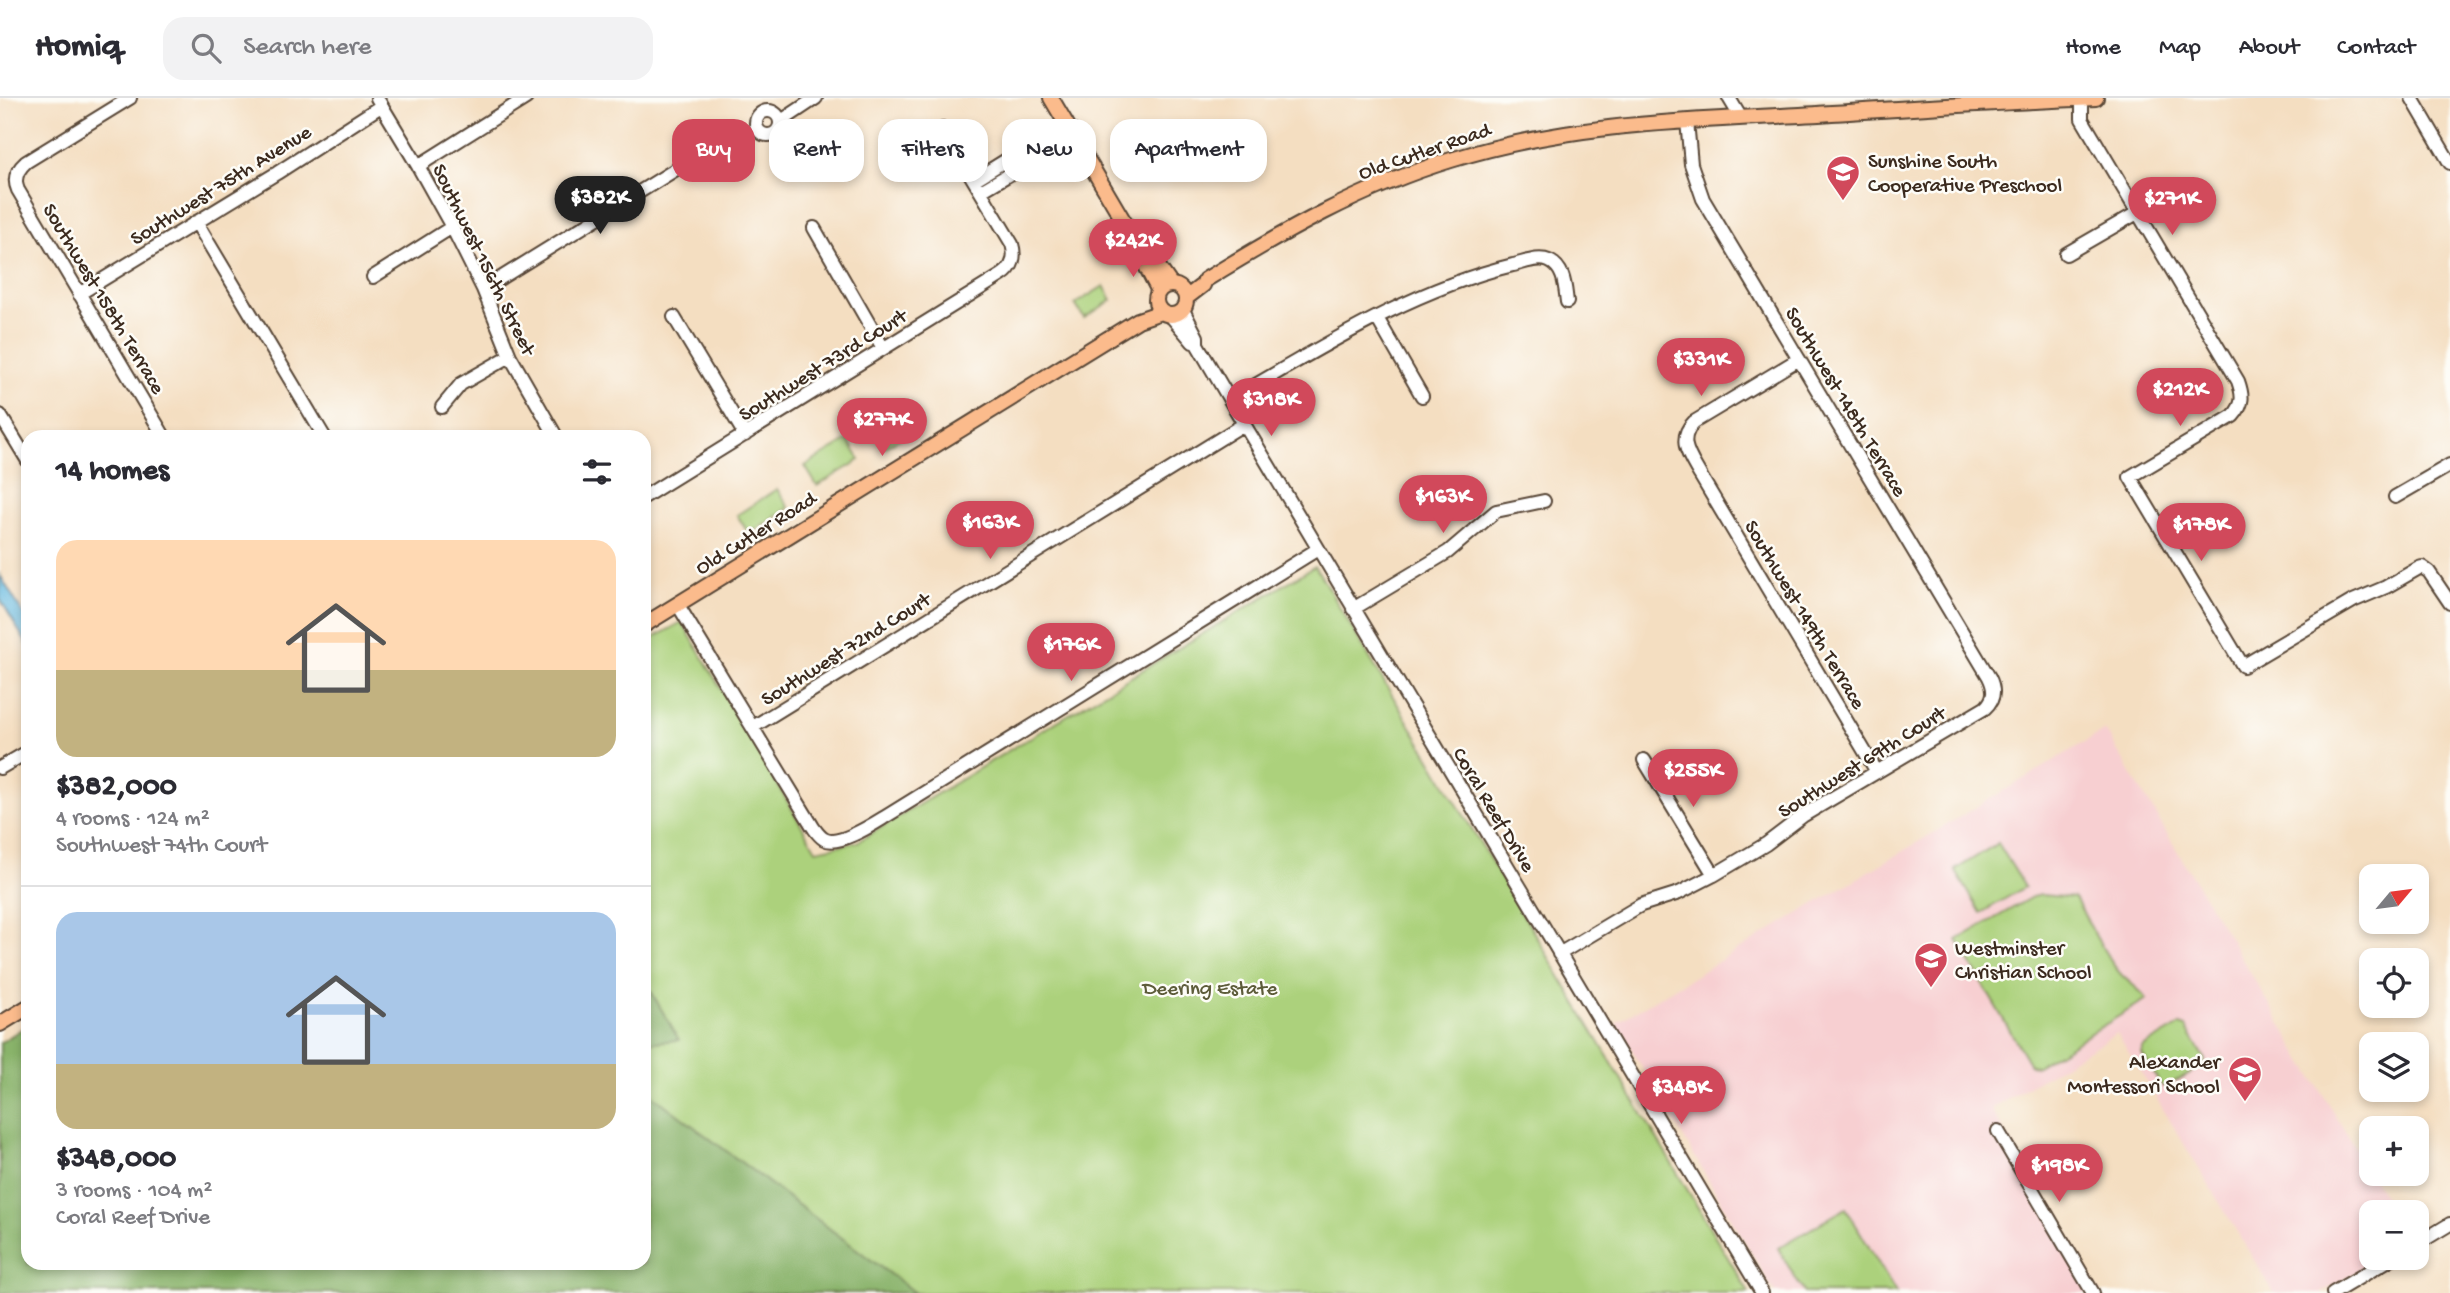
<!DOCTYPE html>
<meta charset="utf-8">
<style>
body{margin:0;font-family:"Gochi Hand",sans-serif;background:#f2f2f3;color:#2b2b33;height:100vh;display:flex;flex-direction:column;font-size:26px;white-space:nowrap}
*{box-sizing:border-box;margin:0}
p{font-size:23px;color:#7c7c81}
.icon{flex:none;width:38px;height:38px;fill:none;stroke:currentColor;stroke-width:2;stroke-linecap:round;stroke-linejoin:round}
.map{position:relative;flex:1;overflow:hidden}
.drawer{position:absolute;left:21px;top:332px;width:630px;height:840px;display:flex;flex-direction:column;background:#fff;border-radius:21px;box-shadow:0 4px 10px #0003}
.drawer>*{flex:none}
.banner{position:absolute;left:672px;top:21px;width:665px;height:63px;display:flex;gap:14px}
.needle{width:46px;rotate:61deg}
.buttons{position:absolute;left:2359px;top:766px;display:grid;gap:14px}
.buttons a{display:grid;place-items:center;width:70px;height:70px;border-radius:14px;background:#fff;box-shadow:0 4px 10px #0003;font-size:35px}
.price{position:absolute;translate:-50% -60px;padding:0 16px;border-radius:24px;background:#d1495b;color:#fff;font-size:23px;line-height:46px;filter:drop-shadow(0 2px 4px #0008)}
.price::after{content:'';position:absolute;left:50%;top:42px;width:21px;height:16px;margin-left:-10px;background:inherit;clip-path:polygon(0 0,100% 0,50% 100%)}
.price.on{background:#222;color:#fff}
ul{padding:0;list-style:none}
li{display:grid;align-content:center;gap:14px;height:371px;padding:0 35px}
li+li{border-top:2px solid #e1e1e2}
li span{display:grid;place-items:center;height:217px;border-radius:21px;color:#555}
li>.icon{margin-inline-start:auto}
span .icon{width:126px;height:126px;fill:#fffc;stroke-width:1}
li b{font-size:30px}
h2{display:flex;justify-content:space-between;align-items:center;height:84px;padding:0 35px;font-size:30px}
.pill{padding:0 24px;border-radius:21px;background:#fff;box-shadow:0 4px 10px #0003;font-size:24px;line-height:63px}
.pill.on{background:#d1495b;color:#fff}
header{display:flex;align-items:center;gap:42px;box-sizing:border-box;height:98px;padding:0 35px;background:#fff;border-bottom:2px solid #e1e1e2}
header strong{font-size:33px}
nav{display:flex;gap:38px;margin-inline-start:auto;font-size:24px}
.search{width:490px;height:63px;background:#f2f2f3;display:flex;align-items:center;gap:18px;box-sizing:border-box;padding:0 24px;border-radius:21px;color:#7c7c81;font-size:26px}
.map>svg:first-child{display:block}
.built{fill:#f7cfd1}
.green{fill:#acd17b;stroke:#747e4c;stroke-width:2}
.forest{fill:#89b36b;stroke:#626e44;stroke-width:2}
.water{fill:#63b8df;stroke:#4f717e;stroke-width:2}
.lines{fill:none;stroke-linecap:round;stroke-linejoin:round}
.minor-casing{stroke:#574536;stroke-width:16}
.major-casing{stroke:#574536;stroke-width:18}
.minor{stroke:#fff;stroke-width:12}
.major{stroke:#fbbb8c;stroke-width:14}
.labels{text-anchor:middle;stroke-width:5;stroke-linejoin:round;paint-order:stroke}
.street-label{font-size:21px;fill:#3b2a1e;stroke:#fdfcf7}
.poi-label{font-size:21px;fill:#3b2a1e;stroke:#fdfcf7;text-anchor:start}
.park-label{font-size:21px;fill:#5d5c3a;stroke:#fdfcf7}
</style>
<header>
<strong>Homiq</strong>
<div class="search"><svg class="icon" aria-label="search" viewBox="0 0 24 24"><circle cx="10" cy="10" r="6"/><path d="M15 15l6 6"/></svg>Search here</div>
<nav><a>Home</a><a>Map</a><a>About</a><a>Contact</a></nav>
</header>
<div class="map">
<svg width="2450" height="1195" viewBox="0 0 2450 1195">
<rect width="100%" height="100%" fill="#fdfcf7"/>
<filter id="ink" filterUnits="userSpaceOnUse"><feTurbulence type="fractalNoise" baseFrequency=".0143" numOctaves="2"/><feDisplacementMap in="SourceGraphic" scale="14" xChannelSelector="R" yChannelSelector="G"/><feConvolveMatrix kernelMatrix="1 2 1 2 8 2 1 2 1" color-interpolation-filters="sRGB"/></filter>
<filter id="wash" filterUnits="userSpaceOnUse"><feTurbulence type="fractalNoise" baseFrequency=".00686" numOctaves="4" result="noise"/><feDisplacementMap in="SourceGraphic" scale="28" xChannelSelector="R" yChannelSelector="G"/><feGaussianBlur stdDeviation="1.57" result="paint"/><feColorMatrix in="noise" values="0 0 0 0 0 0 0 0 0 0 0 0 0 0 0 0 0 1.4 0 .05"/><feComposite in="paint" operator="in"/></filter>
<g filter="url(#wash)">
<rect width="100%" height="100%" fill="#f4dec1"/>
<path class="built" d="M2105,632l289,483h-23v45h9l-59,35h-47l-157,-260 -126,76 109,184h-325l-159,-270z"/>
<path class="green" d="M1104,188l8,14 -28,18 -9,-14z
M910,307l12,21 -38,22 -12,-20z
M848,342l12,20 -43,26 -12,-20z
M777,391l12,19 -40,26 -12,-19z
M1315,468l434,727h-1749v-250l28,-18v239h616v-621l38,-21 134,228 41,-8z
M1998,745l27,44 -44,26 -26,-43z
M2041,797l34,3c14,24 26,52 44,74 8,10 20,16 28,27l-110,67 -7,-1 -73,-125 75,-43z
M2180,927l6,2 19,33 -1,5 -39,22 -4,-2 -19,-31 1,-7z
M1846,1110l50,85h-92l-26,-45z"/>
<path class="forest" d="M644,881l35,61 -35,3z
M28,927v239h616v-175l271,204h-915v-250z"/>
<path class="water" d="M0,477l28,47v24l-28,-47z"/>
</g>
<g filter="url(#ink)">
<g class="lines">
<g class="minor-casing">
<path id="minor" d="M130,0l-104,64c-9,8 -13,17 -8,28l147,248
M377,0l41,68 34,61 31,62 27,67 47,82
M1729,0l12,20
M2082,0v21l156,262c5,14 6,23 -5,35l-103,61 113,189 110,-65 33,-14 33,-19 3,-1 7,5 21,31
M2412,0l38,65
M756 25a12 12 0 1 1 24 0a12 12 0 1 1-24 0Z
M780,24l36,-24
M418,68l108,-68
M974,82l92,-57
M981,93l93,-55
M196,124l129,216
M814,130l69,120
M2066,156l71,-41
M373,179l79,-50
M483,191l216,-134
M79,196l198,-121 104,-67
M1183,212l14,27v7l47,80 518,869
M1171,218l22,26
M674,219l71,118
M1377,220l45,78
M1799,261l-105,63c-18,18 -4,35 6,53l177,297
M1230,302c90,-52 180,-110 283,-135 11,-2 25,-9 36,-4 16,7 16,27 18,41
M442,309l19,-23 49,-28
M0,317l28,46
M644,399l358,-222c11,-7 14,-18 10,-31l-69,-115
M2395,399l55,-32
M678,507l135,222c3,4 6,9 11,12 14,8 48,-14 61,-22l433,-268
M1353,511l95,-57 48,-41 48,-10
M753,629l491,-303
M1644,662l70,115
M0,670l24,-14
M1559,856l82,-49 38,-12 35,-18 52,-31 38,-29 181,-107c10,-9 10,-19 4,-31l-286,-478 -12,-35 -4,-43
M1998,1033l95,162
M2417,1146l33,-20
M2333,1195l59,-35"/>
</g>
<g class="major-casing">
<path id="major" d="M1051,0l95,161v7l13,25
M1146,161l9,3 16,23
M1156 202a15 15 0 1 1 30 0a15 15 0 1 1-30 0Z
M1186,200l17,-13 2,-5c78,-48 157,-93 246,-120 116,-36 229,-39 349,-45 99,-6 197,-13 296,-17
M644,527l494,-305 23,-8
M0,926l28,-17"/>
</g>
<use href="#minor" class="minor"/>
<use href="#major" class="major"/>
</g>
</g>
<defs>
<g id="school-pin" transform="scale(1.75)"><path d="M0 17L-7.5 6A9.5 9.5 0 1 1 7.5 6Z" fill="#d1495b" stroke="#fdfcf7"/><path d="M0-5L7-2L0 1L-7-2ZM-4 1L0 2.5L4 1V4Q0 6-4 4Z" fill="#fff"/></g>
</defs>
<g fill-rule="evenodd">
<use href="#school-pin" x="1843" y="74"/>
<use href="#school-pin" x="1931" y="861"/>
<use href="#school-pin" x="2245" y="975"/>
</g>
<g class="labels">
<g class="street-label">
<text transform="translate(1424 52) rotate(-19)" y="7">Old Cutler Road</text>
<text transform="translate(220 86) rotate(-32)" y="7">Southwest 75th Avenue</text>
<text transform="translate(485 161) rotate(64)" y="7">Southwest 156th Street</text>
<text transform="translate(105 200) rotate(59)" y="7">Southwest 158th Terrace</text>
<text transform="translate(822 266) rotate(-32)" y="7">Southwest 73rd Court</text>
<text transform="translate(1847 303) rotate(59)" y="7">Southwest 148th Terrace</text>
<text transform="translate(755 434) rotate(-32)" y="7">Old Cutler Road</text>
<text transform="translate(1806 516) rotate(59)" y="7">Southwest 149th Terrace</text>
<text transform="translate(845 550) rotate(-32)" y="7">Southwest 72nd Court</text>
<text transform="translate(1861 663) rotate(-32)" y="7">Southwest 69th Court</text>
<text transform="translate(1495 711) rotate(59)" y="7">Coral Reef Drive</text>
</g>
<g class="poi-label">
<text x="1868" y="69">Sunshine South<tspan x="1868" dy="24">Cooperative Preschool</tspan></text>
<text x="1955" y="856">Westminster<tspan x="1955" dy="24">Christian School</tspan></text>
<text x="2220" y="970" text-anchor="end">Alexander<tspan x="2220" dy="24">Montessori School</tspan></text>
</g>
<g class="park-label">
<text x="1210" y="896">Deering Estate</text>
</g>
</g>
</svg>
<div class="buttons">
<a><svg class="needle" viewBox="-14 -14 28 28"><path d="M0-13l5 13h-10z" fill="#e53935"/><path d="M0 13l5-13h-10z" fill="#7c7c81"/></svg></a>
<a><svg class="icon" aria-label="locate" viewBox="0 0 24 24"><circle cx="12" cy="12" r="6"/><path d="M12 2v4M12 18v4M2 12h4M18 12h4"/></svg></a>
<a><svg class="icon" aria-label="layers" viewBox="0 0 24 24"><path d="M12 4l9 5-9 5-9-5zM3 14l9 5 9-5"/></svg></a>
<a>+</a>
<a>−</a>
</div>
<b class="price on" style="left:600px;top:138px">$382K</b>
<b class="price" style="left:2172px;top:139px">$271K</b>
<b class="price" style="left:1133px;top:181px">$242K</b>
<b class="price" style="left:1701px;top:300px">$331K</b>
<b class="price" style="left:2180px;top:330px">$212K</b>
<b class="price" style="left:1271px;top:340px">$318K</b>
<b class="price" style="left:882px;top:360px">$277K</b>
<b class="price" style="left:1443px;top:437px">$163K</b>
<b class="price" style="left:990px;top:463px">$163K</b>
<b class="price" style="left:2201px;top:465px">$178K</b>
<b class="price" style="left:1071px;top:585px">$176K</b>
<b class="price" style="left:1693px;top:711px">$255K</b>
<b class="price" style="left:1681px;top:1028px">$348K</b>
<b class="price" style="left:2059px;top:1106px">$198K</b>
<div class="banner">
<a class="pill on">Buy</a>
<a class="pill">Rent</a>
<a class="pill">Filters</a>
<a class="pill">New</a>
<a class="pill">Apartment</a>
</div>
<section class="drawer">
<h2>14 homes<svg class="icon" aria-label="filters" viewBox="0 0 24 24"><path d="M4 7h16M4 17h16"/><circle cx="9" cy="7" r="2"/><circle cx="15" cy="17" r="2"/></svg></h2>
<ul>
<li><span style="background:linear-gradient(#ffd9b3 60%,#c2b280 0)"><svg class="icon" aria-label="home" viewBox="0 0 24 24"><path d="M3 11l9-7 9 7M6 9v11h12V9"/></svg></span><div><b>$382,000</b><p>4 rooms · 124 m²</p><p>Southwest 74th Court</p></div></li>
<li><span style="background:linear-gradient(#a9c7e8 70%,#c2b280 0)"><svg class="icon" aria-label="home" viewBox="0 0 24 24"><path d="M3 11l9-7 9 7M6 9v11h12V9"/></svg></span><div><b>$348,000</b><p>3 rooms · 104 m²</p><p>Coral Reef Drive</p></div></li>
</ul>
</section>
</div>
